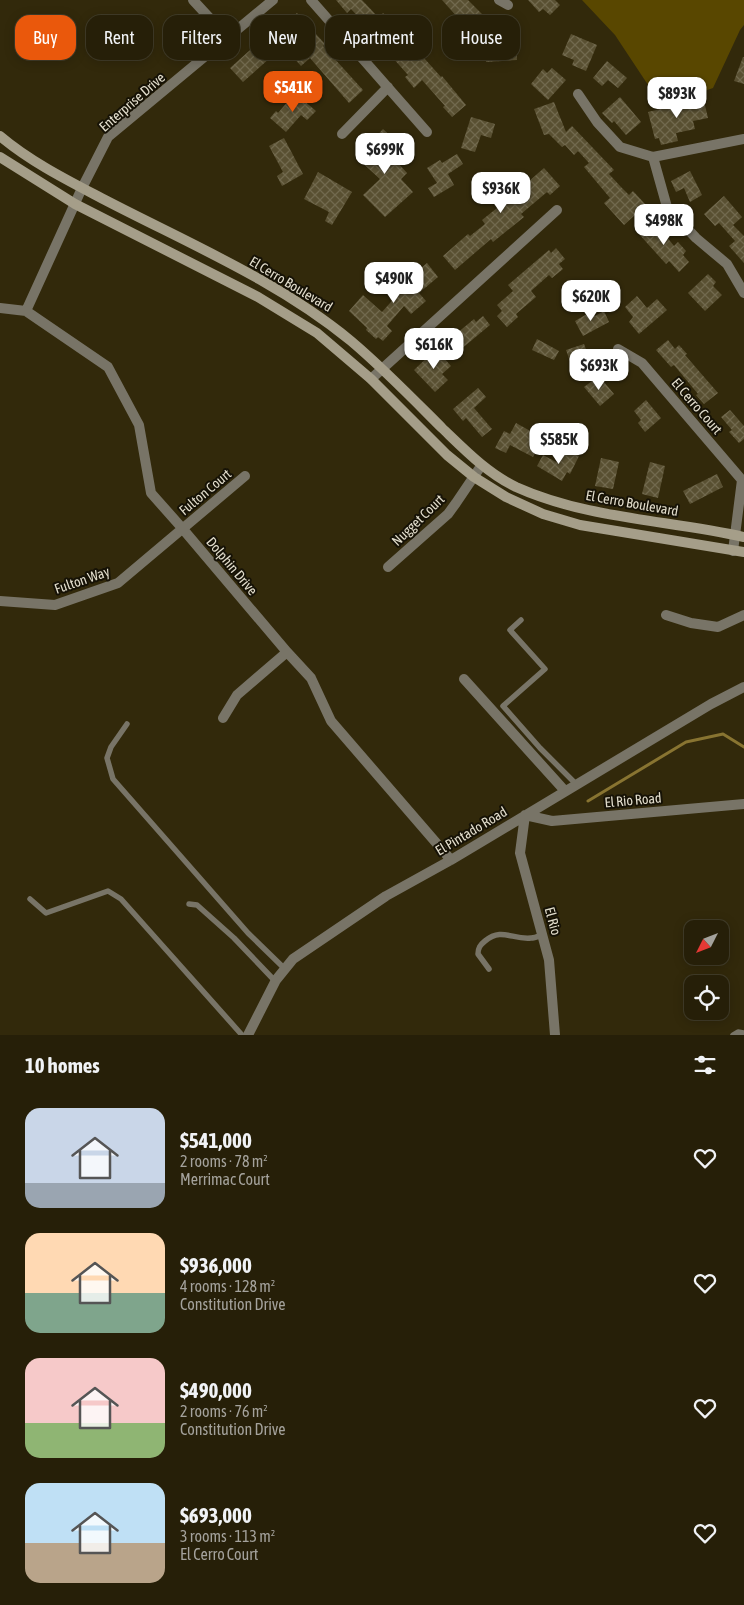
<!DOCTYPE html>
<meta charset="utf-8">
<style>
body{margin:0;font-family:"Asap Condensed",sans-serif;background:#2e2712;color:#f1f3f6;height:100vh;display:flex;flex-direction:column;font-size:19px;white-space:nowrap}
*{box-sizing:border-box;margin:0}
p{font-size:16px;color:#a4a29c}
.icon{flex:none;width:28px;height:28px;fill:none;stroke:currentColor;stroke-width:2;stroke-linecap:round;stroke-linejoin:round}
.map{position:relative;height:1035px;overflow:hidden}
.panel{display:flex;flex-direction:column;background:#261f08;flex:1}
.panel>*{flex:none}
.banner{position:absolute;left:15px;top:15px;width:715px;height:45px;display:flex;gap:10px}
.needle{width:32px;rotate:228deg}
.buttons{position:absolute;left:684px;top:920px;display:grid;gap:10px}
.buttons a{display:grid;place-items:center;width:45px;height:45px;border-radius:10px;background:#261f08;box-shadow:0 2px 12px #0003,0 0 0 1px #423d29;font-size:25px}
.price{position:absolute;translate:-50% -42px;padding:0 11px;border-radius:10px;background:#fff;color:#222;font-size:16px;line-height:32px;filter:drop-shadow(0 1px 2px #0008)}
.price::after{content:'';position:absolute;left:50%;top:30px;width:15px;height:11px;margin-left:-8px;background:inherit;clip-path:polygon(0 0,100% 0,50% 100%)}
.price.current{background:#ea580c;color:#fff}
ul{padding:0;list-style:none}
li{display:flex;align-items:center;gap:15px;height:125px;padding:0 25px}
li span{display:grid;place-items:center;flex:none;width:140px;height:100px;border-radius:15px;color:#555}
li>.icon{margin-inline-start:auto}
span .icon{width:60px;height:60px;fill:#fffc;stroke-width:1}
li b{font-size:21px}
h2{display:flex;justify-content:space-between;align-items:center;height:60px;padding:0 25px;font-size:21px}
.pill{padding:0 18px;border-radius:15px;background:#261f08;box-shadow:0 2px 12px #0003,0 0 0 1px #423d29;font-size:18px;line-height:45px}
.pill.current{background:#ea580c;color:#fff}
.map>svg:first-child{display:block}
.grass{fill:#594700}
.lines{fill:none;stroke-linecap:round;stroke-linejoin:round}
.stream{stroke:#887431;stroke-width:3}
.building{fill:url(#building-cross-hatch)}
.lane{stroke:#787467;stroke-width:5.5}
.street{stroke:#787467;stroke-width:10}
.secondary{stroke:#a59e89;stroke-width:10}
.labels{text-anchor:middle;stroke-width:4;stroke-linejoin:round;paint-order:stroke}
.street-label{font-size:14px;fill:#e3decd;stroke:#161206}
</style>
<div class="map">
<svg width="744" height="1035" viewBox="0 0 744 1035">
<defs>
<pattern id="building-cross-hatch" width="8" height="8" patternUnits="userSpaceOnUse" patternTransform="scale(1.25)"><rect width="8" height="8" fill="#595032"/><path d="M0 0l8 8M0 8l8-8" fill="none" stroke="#71694e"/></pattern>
</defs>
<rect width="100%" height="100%" fill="#32290b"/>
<path class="grass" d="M582,0h162v25l-4,5 -27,58 -28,10 -31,-4 -39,-59z"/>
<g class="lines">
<path class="stream" d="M588,801l98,-59 37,-8 21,13"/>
</g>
<path class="building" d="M336,0h26l17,18 4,-5 10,11 4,-4 8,8 -2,2 24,25 -3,3 17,19 1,-1 24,29 -14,12 -9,-10 2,-1 -23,-26 -8,8 -9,-11 3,-2 -24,-27 -3,2 -8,-9 4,-4 -26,-28 -4,4z
M442,0h26l14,14 -4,4 3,3 -10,11z
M528,0h27l5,5 -10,10 -7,-6 -4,3z
M297,13l28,31 -2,2 40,44 -14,13 -39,-45 -9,8 -9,-10 7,-7 -19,-21z
M272,24l7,8 -7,6 -7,-8z
M509,30l6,6 2,24 -31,2 -1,-25 12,-1 -1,-5z
M571,34l26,11 -11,26 -14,-6 2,-5 -12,-5z
M258,43l13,14 -28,25 -13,-14z
M743,57h1v27l-10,-3z
M607,61l20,17 -9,10 -10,-8 -6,6 -9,-8z
M552,68l14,12 -18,20 -17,-16 12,-15 4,4z
M295,93l21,18 -9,9 -6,-5 -15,17 -16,-14 6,-7 2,2z
M620,97l21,25 -15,13 -12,-14 -2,2 -10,-10z
M703,97l5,21 -15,3 2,8 -19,4 2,8 -17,4 -2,-7 -4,1 -7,-27 29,-7v-3z
M554,102l12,30 6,-6 42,44 -5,4 12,13 8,8 4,-4 13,14 -22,20 -20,-22 6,-5 -26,-31 5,-4 -11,-12 -4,4 -9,-10 -3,2 -13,-13 -5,1 -10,-26z
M471,117l24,7 -4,14 -10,-3 -6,17 -14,-4z
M383,129l15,14 -9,10 18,20 -6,6 12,13 -28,25 -22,-22 17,-16 -23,-21z
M284,138l19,36 -21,12 -5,-10 6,-4 -14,-26z
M457,154l6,10 -15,10 6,11 -20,12 -6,-9 9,-5 -10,-15 13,-8 2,3z
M544,168l16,18 -10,9 -3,-3 -26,22 3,3 -31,25 -2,-3 -36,31 -12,-14 25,-22 2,2 15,-12 -3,-4 15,-12 -17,-21 13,-11 18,21z
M690,171l12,24 -12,7 -6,-14 -8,4 -5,-11z
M318,172l34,20 -20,33 -7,-4 4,-9 -25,-13z
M724,196l18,21 -9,8 11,11v27l-15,-17 6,-5 -16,-18 -4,3 -11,-12z
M653,220l21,26 4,-4 8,9 -3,4 6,7 -10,10 -10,-11 -3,3 -28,-31z
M556,248l9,11 -6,5 4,5 -11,9 -3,-3 -18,16 5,6 -20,17 2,3 -11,10 -10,-11 5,-5 -5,-6 16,-14 -5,-6 41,-35 2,3z
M427,263l11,14 -19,16 7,8 -15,13 -7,-8 -17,20 5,5 -9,10 -5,-4 -2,2 -10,-9 1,-2 -18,-17 14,-16 19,17 16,-18 -3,-3z
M708,274l8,8 -3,4 9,9 -17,16 -17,-18z
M637,296l10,12 10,-9 10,11 -28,24 -10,-12 4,-5 -8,-10z
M592,311l3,5 9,-5 5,11 -26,14 -8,-15z
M483,316l7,9 -30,25 -10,-11 24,-20 2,3z
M537,339l22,12 -5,9 -22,-10z
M668,340l7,9 4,-4 8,9 -2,1 33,38 -14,11 -8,-9 2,-1 -24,-29 -3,2 -15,-17z
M584,344l7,19 -18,7 -7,-20z
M436,349l15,17 -9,8 6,6 -13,12 -21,-22z
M596,378l5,6 3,-2 10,12 -14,12 -16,-19z
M478,388l8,9 -12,11 18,21 -10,8 -16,-19 -3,3 -10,-12z
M646,400l15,18 -16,14 -7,-9 3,-3 -7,-9z
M730,410l14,16v13l-5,4 -10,-11 3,-2 -11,-13z
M516,423l27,15 -10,19 -23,-12 -4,8 -11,-5 9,-17 6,3z
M565,449l14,7 -9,18 -3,-2 -5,9 -25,-15 6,-11 15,8z
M601,458l18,4 -6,27 -18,-3z
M650,462l15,4 -7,32 -16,-4z
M717,474l6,13 -33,17 -7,-13z"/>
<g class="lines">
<path class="lane" d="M521,620l-11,10 35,39 -42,37 37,42 36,36
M127,724l-16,23 -4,11 6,21 135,154 37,36
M30,899l16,14 62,-22 13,8 121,136
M189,904l8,1 37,33 41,43
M489,969l-11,-15c0,-6 2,-9 7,-13 17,-14 27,-1 46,-3 4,0 8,-2 11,-3
M733,1035l5,-3 6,1"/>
<path class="street" d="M193,0l35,38
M311,0l116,132
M499,0l9,5
M578,94l19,28 23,25 33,10 91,-18
M342,134l46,-47
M653,157l14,50 29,31 31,26 17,29
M0,308l26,3 82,56 31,58 12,68 31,35 105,124 24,26 20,43 120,139
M26,311l56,-123 26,-51 165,-137
M618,349l24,14 100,117 -9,71
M371,379l186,-169
M388,567l60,-53 8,-11 25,-37
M0,601l55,4 63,-22 127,-107
M666,615l25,8 27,4 26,-12
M464,679l101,112
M223,718l14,-23 50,-43
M248,1035l28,-55 17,-21 93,-63 65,-36 260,-156 33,-17
M555,1035l-6,-75 -29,-107 5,-38 27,6 192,-17"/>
<path class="secondary" d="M0,136c32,27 71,46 107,65 83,43 171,80 244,140 32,27 61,57 91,87 23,22 45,45 74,59 71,32 153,33 228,50
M0,157l75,47 183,93 59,36 54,46 76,76 27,22 32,20 37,17 37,11 164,27"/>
</g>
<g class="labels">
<g class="street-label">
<text transform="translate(132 102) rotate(-41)" y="5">Enterprise Drive</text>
<text transform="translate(291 284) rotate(31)" y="5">El Cerro Boulevard</text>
<text transform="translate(697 406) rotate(49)" y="5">El Cerro Court</text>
<text transform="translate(205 492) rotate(-40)" y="5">Fulton Court</text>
<text transform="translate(632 503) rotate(10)" y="5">El Cerro Boulevard</text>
<text transform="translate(418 520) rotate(-44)" y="5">Nugget Court</text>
<text transform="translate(232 566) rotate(50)" y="5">Dolphin Drive</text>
<text transform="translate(82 580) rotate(-19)" y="5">Fulton Way</text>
<text transform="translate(633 800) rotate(-5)" y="5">El Rio Road</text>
<text transform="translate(471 831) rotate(-31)" y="5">El Pintado Road</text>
<text transform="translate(553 921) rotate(75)" y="5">El Rio</text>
</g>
</g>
</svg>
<div class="buttons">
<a><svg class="needle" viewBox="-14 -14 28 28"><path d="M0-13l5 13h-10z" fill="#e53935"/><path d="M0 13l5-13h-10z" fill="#a4a29c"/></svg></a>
<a><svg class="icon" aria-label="locate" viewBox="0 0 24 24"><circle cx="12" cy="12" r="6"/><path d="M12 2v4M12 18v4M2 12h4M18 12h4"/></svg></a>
</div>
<b class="price current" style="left:293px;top:113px">$541K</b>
<b class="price" style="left:677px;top:119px">$893K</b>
<b class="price" style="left:385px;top:175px">$699K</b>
<b class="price" style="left:501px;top:214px">$936K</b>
<b class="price" style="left:664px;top:246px">$498K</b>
<b class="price" style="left:394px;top:304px">$490K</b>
<b class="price" style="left:591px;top:322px">$620K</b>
<b class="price" style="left:434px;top:370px">$616K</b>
<b class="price" style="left:599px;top:391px">$693K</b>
<b class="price" style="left:559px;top:465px">$585K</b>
<div class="banner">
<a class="pill current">Buy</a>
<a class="pill">Rent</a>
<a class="pill">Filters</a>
<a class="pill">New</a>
<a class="pill">Apartment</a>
<a class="pill">House</a>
</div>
</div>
<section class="panel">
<h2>10 homes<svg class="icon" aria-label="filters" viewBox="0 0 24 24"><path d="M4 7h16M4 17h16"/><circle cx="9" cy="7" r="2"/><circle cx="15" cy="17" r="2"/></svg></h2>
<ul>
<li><span style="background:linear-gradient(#c9d6e8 75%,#9aa5b1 0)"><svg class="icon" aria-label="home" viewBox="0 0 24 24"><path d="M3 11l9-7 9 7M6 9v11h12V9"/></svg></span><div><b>$541,000</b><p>2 rooms · 78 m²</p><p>Merrimac Court</p></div><svg class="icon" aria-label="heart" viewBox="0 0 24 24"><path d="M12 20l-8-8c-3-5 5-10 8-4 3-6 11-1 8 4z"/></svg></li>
<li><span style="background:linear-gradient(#ffd9b3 60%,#7fa58c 0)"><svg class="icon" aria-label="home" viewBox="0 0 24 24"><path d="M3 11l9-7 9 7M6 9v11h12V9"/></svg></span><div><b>$936,000</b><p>4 rooms · 128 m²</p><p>Constitution Drive</p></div><svg class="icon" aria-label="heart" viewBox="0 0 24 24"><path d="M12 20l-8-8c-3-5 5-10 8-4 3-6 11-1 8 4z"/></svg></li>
<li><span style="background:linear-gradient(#f6c9c9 65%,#8fb573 0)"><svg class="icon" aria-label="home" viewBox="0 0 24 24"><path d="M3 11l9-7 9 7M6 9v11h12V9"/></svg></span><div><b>$490,000</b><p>2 rooms · 76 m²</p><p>Constitution Drive</p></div><svg class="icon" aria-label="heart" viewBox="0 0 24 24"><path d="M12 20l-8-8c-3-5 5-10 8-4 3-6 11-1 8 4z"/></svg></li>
<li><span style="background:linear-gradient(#bfe0f5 60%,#b9a48a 0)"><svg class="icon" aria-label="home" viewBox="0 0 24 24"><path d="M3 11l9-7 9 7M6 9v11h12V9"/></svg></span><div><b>$693,000</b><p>3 rooms · 113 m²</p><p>El Cerro Court</p></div><svg class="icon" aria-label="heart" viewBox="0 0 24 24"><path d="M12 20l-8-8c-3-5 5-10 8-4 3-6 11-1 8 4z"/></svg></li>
</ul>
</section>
